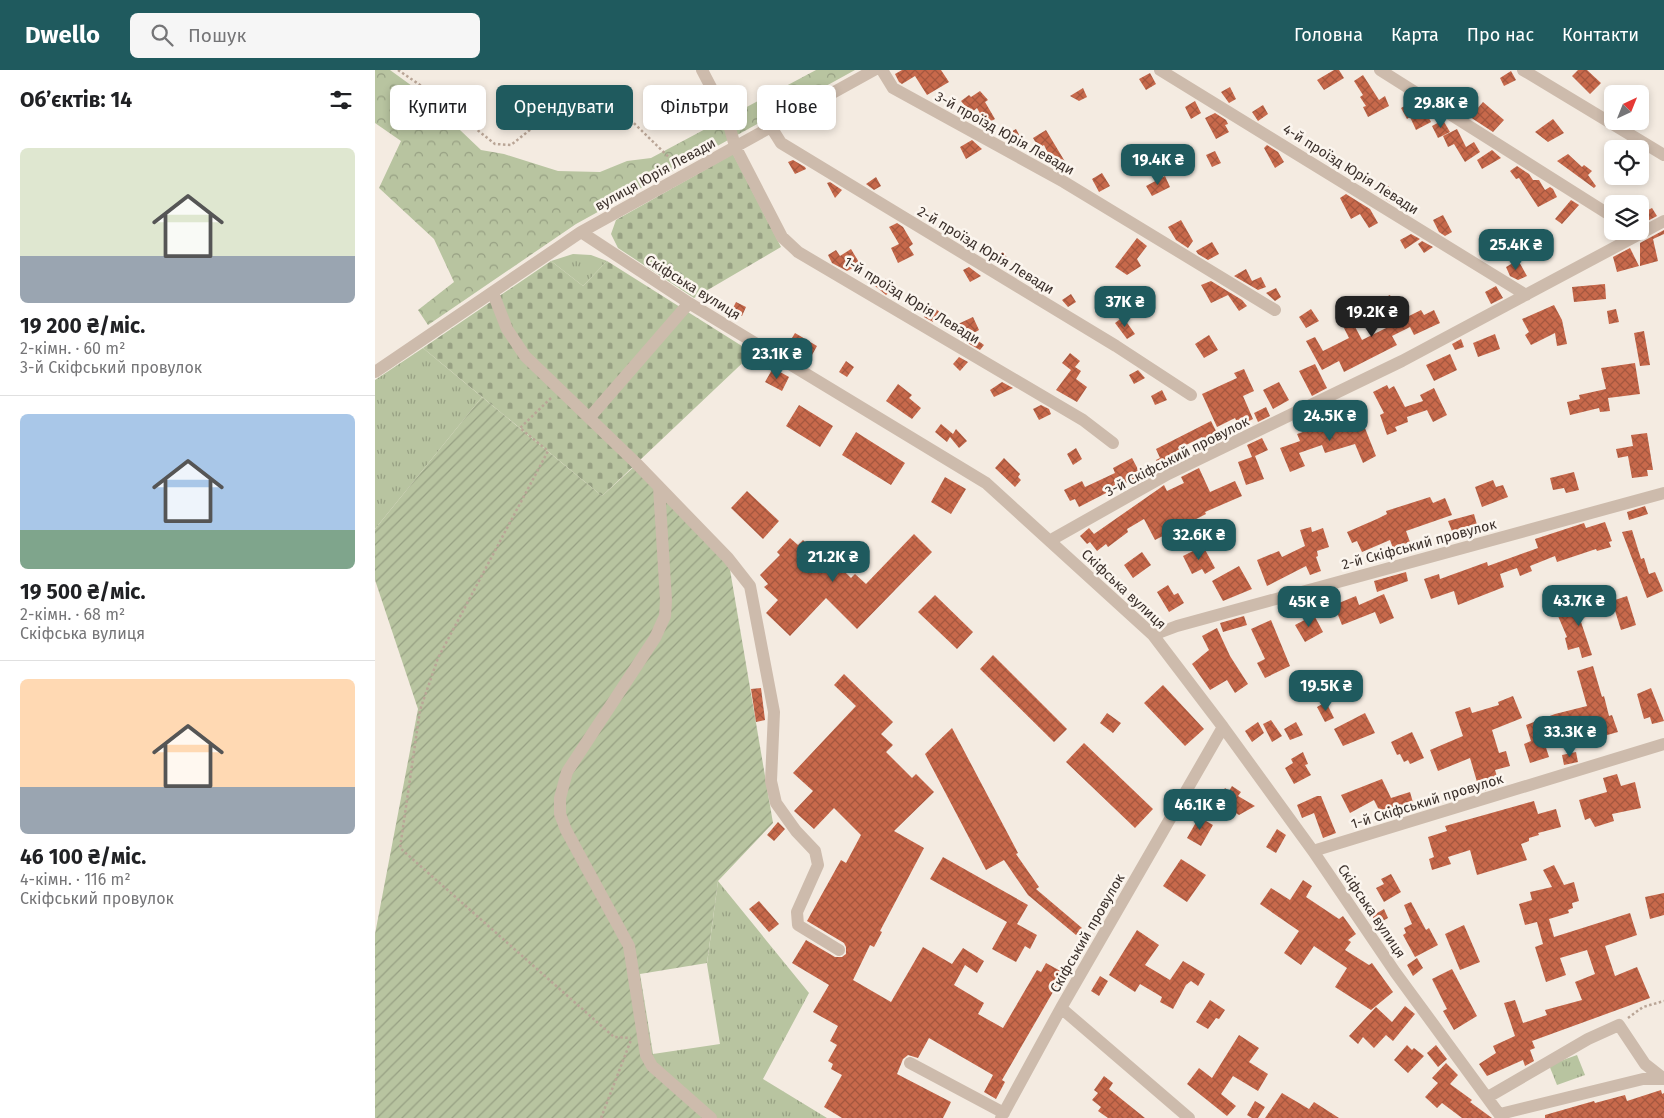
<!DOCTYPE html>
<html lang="uk">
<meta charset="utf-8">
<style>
body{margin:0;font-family:"Fira Sans",sans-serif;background:#f6f6f6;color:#202124;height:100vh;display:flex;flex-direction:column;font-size:19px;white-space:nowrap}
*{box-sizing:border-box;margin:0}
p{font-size:16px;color:#757577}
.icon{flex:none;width:28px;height:28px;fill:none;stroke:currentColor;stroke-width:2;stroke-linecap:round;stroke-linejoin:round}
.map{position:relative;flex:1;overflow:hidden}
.side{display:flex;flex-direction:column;background:#fff;width:375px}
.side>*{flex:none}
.guide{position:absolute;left:15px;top:15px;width:475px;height:45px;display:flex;gap:10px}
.needle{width:32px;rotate:43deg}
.tools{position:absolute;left:1229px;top:15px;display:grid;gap:10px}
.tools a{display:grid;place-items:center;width:45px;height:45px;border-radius:8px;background:#fff;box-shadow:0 2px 8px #0003;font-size:25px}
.price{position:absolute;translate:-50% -42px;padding:0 11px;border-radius:10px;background:#1f5a5e;color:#fff;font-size:16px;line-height:32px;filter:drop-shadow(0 1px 2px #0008)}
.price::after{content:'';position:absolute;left:50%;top:30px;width:15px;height:11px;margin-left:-8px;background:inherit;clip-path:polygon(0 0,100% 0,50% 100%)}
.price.on{background:#222;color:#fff}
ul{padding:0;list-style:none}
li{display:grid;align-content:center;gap:10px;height:265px;padding:0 20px}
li+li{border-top:1px solid #e0e0e0}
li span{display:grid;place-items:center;height:155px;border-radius:8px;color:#555}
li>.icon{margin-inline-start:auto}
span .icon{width:90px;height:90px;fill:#fffc;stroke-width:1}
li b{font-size:21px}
h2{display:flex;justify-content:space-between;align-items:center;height:60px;padding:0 20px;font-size:21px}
.tag{padding:0 18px;border-radius:8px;background:#fff;box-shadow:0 2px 8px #0003;font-size:18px;line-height:45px}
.tag.on{background:#1f5a5e;color:#fff}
header{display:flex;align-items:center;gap:30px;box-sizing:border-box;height:70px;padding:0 25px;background:#1f5a5e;color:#fff}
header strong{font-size:24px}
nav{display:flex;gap:28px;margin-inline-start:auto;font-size:18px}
.search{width:350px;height:45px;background:#f6f6f6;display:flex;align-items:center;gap:12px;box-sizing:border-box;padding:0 18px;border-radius:8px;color:#757577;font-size:19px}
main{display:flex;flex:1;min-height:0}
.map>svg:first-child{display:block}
.grass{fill:url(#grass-tufts)}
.forest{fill:url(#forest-crowns)}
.cemetery{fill:url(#cemetery-stones)}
.garden{fill:url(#garden-furrows)}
.building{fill:url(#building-cross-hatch)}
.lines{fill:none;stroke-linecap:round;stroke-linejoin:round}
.path{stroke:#b9a596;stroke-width:2.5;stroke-dasharray:2.5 2.5;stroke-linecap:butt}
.minor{stroke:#cdbbac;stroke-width:12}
.labels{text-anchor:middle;stroke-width:5;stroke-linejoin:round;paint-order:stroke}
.street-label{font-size:14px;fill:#3b302b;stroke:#fbf5ee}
</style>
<header>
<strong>Dwello</strong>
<div class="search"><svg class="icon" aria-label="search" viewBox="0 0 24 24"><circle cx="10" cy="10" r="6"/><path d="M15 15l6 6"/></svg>Пошук</div>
<nav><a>Головна</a><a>Карта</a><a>Про нас</a><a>Контакти</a></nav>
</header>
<main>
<section class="side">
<h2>Об’єктів: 14<svg class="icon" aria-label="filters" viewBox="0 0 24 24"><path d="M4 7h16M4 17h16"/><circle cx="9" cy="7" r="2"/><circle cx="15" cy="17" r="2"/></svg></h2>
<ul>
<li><span style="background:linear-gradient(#dfe7d0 70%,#9aa5b1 0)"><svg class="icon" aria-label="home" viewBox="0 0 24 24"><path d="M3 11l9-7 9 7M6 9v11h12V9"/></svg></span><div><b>19 200 ₴/міс.</b><p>2-кімн. · 60 m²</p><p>3-й Скіфський провулок</p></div></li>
<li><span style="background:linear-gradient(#a9c7e8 75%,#7fa58c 0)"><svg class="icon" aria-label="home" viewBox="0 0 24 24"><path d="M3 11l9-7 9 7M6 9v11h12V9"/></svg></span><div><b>19 500 ₴/міс.</b><p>2-кімн. · 68 m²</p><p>Скіфська вулиця</p></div></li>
<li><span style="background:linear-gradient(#ffd9b3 70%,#9aa5b1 0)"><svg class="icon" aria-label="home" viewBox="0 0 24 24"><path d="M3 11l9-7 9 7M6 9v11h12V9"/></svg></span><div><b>46 100 ₴/міс.</b><p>4-кімн. · 116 m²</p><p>Скіфський провулок</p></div></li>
</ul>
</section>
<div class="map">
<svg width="1289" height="1048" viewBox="0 0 1289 1048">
<defs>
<pattern id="grass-tufts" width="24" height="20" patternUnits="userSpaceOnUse" patternTransform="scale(1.25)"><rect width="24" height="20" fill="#b8c4a0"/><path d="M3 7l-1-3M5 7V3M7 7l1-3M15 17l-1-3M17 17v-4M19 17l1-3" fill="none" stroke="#97a083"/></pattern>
<pattern id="forest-crowns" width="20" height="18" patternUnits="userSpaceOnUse" patternTransform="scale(1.25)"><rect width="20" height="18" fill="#b8c4a0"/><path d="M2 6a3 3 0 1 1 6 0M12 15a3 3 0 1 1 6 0" fill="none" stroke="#97a083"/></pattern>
<pattern id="cemetery-stones" width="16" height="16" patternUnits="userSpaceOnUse" patternTransform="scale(1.25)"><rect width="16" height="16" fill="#b8c4a0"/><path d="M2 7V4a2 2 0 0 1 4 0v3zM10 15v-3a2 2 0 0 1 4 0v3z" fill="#97a083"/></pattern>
<pattern id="garden-furrows" width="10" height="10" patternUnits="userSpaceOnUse" patternTransform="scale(1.25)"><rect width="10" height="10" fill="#b8c4a0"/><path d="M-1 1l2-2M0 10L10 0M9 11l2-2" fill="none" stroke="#97a083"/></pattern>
<pattern id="building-cross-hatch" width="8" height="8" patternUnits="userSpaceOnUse" patternTransform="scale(1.25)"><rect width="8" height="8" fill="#c8694b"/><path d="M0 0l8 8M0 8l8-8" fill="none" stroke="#a4573f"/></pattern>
</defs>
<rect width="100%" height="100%" fill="#f4ebe1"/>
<path class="grass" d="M198,184l18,1 16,6 -24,25 -32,-25z
M48,278l59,49 -107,132v-149z
M343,811l91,112 -46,86 64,39h-116l-59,-52 1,-12 67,-10 -13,-80z
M1202,985l8,20 -28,10 -8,-20z"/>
<path class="forest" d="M0,0h15l29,21 62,59 23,4 54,17 42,1 27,-11 24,-3 165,-88h39l-279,154 -148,101 -10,-15 36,-28 -20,-43 -55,-51 22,-47 -26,-18z"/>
<path class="cemetery" d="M358,84l48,93 -87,51 -76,-50 -7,-14 5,-14z
M176,191l32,25 24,-25 146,92 -151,143 -179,-148z"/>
<path class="garden" d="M107,327l120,99 35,-32 91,94 45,265 -55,58 -11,82 -67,11 13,80 -1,12 59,52h-336v-184l43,-225 -43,-129v-51z"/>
<path class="building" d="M527,0h39l8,12 -22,13 -12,-19 -13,8 -3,-2 -4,-8z
M959,0h5l5,8 -20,12 -7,-10z
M1203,0h9l14,13 -11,11 -18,-18z
M1136,1l5,9 -12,6 -4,-8z
M775,3l6,11 -10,6 -7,-11z
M988,5l16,25 6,-4 4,10 -21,11 -5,-10 3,-1 -6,-9 3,-2 -9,-14z
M855,17l6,12 -7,4 -8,-11z
M708,18l4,9 -8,4 -9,-5z
M605,21l8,9 -3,2 10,17 -9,5 -9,-16 -6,5 -10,-12 8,-6 2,2z
M820,31l6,12 -10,6 -6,-12z
M1039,31l9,6 8,15 -15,8 -6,-13 -3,2 -6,-11z
M1108,32l21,18 -11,12 -23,-15z
M888,35l5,9 -10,7 -6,-9z
M840,43l11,7 2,4 -3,1 4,7 -13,7 -11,-21z
M1178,49l11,14 -16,9 -13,-10z
M1068,50l7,12 -12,6 -6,-12z
M641,59l6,11 -9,5 -6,-11z
M1082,59l9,18 8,-5 6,10 -15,10 -11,-18 -6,3 -5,-11z
M671,60l21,35 -8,5 -4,-2 -11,-23 -5,3 -6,-10z
M597,70l10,9 -16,10 -6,-12z
M892,75l11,7 6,10 -9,6 -11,-20z
M1117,80l9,8 -19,11 -5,-9z
M840,81l6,12 -9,4 -6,-12z
M1193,84l14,13 2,-2 8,6 -4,4 8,11 -2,2 -37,-27z
M418,90l12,7 1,2 -11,5 -7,-12z
M1142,96l12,8 4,6h6l6,10 5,-3 3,2 4,8 -19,10 -19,-29 -3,1 -6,-8z
M727,103l8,13 -11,6 -7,-13z
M790,106l5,11 -18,9 -6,-10z
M501,107l5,9 -7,4 -8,-6z
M455,112l12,8 -7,8 -8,-15z
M1013,116l9,8 -7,8 -10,-7z
M971,124l24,15 8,14 -9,5 -9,-14 -9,5 -11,-21z
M1196,130l8,5 -17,19 -7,-5z
M1277,138l5,8 -17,9v-11z
M1068,145l9,17 -7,4 -6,-4 -6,-12z
M806,150l12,21 -5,7 -12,-8 -8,-13z
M522,153l6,4 10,17 -4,3 5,8 -16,8 -7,-15 8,-4 -10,-17z
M1289,160v4l-11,5 5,22 -18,5v-23z
M1036,164l9,5 -15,10 -5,-9z
M762,168l10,8 -10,13 4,7 -14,9 -12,-8z
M1047,171l11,6 -9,6 -6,-9z
M837,172l7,12 -11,6 -10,-6 -2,-3z
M1255,178l9,18 -22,6 -4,-15z
M476,179l9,15 -13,7 -15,-8 -4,-8 8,-5 4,6z
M628,181l6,10 -8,6 -7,-11z
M1143,190l9,16 -9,4 -8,-4 -4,-9z
M594,197l12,9 -11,6 -7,-12z
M871,199l6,12 9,-4 5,10 -8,3 -24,-14z
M510,208l8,11 -7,6 -11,-9z
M836,211l31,19 5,6 -8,5 -11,-16 -17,8 -10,-18z
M1230,214l1,15 -32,3 -2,-15z
M1121,216l7,12 -12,6 -6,-12z
M901,218l5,9 -6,4 -9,-8z
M696,224l5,8 -8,5 -6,-7z
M1015,225l8,18 8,-3 3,6 12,-6 3,5 10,-5 6,13 -26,12 -4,-8 -18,9 5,9 -53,27 -5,-11 -17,9 -16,-29 9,-4 8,14 26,-13 -6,-12 9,-5 10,19 26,-13 -11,-26z
M361,232l10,5 -4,9 -10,-6z
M1179,235l8,15 5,24 -10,2 -2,-13 -24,12 -6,-10 4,-3 -7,-13z
M556,236l9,6 -7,10 -9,-5z
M936,239l8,12 -13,7 -7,-11z
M1241,239l3,13 -10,2 -2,-13z
M598,247l6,13 -9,5 14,10 -4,5 -14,-8 -8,-18z
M748,247l12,17 -8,5 -12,-16z
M1269,261l6,34 -10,1 -6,-33z
M420,263l22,13 -5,9 -23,-12z
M1120,264l5,15 -22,8 -5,-14z
M834,265l9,15 -14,8 -9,-14z
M1086,269l3,8 -9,3 -3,-6z
M695,283l10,8 -5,6 6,4 -5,8 11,8 -10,15 -21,-12 15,-20 -9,-7z
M1075,284l7,16 -23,11 -8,-16z
M584,287l9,5 -8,9 -7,-7z
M471,291l8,6 -7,10 -8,-5z
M1260,293l5,31 -32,4 2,13 -10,1 -1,-4 -29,7 -3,-13 13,-3 -1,-4 27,-6 -5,-21z
M940,294l12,24 -15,8 -13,-25z
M398,298l16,9 -7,14 -17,-9z
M869,299l10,22 -11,5 10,23 -14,7 -4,-8 -18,9 -15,-33 35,-16 -3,-5z
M763,300l7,8 -11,6 -5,-9z
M627,312l11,6 -19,9 -4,-7z
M904,312l10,18 -16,9 -10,-19z
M523,314l14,11 -3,3 12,10 -9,11 -26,-18z
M1012,315l2,4 5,-3 11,21 18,-6 -3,-6 14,-7 13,27 -14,7 -6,-12 -20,7 1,5 -13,5 2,4 -10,4 -7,-20 4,-2 -11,-21z
M787,320l5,10 -12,5 -4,-9z
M424,335l34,21 -13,21 -34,-21z
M666,335l8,4 2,5 -12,6 -6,-11z
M891,337l4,9 -12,6 -4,-9z
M986,348l15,38 -13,7 -8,-19 -30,9 -3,-8 -23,8 6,13 -15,6 -10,-24 20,-7 -3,-7 35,-12 2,7z
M836,351l8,16 -14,6 -3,-6 -22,11 4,9 -23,12 -5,-9 4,-2 -4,-9z
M566,354l12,10 3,-5 11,12 -8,7 -9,-11 -3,5 -12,-10z
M481,362l49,31 -14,22 -49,-30z
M1272,363l6,37h-6l1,6 -16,2 -4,-22 -10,2 -2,-9 17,-3 -2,-11z
M887,368l6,12 -13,6 9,23 -18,6 -8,-23 14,-5 -5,-12z
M701,378l6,11 -9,6 -6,-11z
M629,388l16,16 -2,3 3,3 -6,7 -20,-19z
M757,388l9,17 -62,32 -4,-8 -5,2 -6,-11 18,-9 3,6 30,-14 -2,-5z
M824,398l11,24 25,-11 7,15 -37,16 1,2 -51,26 -11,-21 -17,10 1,3 -20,15 -2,-3 -9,7 -7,-9 -3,2 -7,-8 9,-8 5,6 66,-46 4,-3 3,6 17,-8 -3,-6z
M1199,402l5,18 -13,3 -2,-5 -11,2 -3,-12z
M570,407l21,12 -15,25 -20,-12z
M1118,410l3,7 7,-2 5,12 -26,10 -7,-20z
M372,421l32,30 -16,18 -32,-31z
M1055,427l3,6 12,-5 7,17 -46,16 4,11 -17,6 -3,-8 -28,12 -5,-11 -5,2 -5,-11 30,-13 10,-5 -1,-3z
M1270,436l3,8 -19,6 -2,-8z
M1099,444l5,18 -24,7 -7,-18z
M1230,452l7,19 -3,1 2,5 -14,4 -1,-2 -39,13 -2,-6 -25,10 2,5 -12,5 -3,-8 -17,6 4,13 -46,18 -4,-14 -23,8 -7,-20 15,-5 1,5 47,-17 1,4 50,-18 -3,-9 49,-16 2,5z
M936,457l1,5 11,-4 6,19 -12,4 1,5 -2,1 5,14 -11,4 -4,-9 -39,20 -10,-26 22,-9 3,6 23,-11 -5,-16z
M1257,460l9,29 3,-1 5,16 6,-2 8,19 -16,7 -25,-66z
M539,464l18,18 -75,77 -31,-31 -36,38 -24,-23 12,-13 -14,-13 4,-3 -8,-9 20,-20 -3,-3 13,-14 8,7 5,-5 6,6 4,-5 38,37 4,-4 11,10z
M828,476l12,22 -10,6 -3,-5 -10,5 -9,-18z
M767,482l9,13 -18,13 -9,-13z
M864,496l13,23 -29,12 -11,-20z
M1031,502l2,9 -31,11 -3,-11z
M793,515l6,10 4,-2 6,10 -15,9 -12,-20z
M1009,524l10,24 -14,6 -5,-12 -33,13 -8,-20 22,-9 3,9z
M560,525l38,37 -16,17 -39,-37z
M1252,526l9,29 -15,5 -9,-29z
M1228,530l3,10 -26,9 12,36 -10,3 -3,-11 -11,3 -3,-12 2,-1 -9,-21z
M939,545l9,17 -18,10 -10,-17z
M869,546l3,9 -24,7 -3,-9z
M896,550l19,46 -25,12 -8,-15 8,-4 -14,-30z
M842,558l13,28 18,28 -13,9 -8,-13 -17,10 -18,-26 17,-14 -7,-14z
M618,585l74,74 -13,13 -74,-73z
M1218,596l9,31 2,-1 5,20 3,-1 6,17 -18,5 -3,-11 -20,5 -2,-5 -33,9 7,22 -19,6 -6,-19 7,-3 -5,-16 29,-11 32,-8 -10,-35z
M469,604l49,48 -12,12 12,11 -7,7 26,26 4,-4 18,18 -40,39 30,17 -44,83 2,1 -8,15 -4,-2 -17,35 38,22 32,-55 29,17 11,-16 21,13 -7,12 -12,-8 -11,20 30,18 -6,11 25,14 34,-58 4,2 5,-9 18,10 -62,107 3,2 -9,17 -12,-7 9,-17 -64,-37 -11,20 -10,-3 -5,4 -6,15 54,28 -8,16h-101l-18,-11 18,-32 -11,-6 2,-5 -5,-3 9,-16 -7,-4 8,-15 -25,-14 16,-27 -37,-22 14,-23 29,17h7l4,-3v-7l-2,-4 -37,-22 34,-61 5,3 15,-28 -27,-27 -20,21 -20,-18 19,-20 -20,-18 63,-67 -22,-21z
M788,615l41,44 -19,17 -41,-43z
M386,618l4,32 -9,2 -5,-33z
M1276,618l13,33 -12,3 -2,-7 -6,2 -7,-25z
M1138,626l9,22 -30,12 7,23 7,-2 4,15 -15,4 5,16 -20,6 -10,-34 -32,13 -8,-21 33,-14 -8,-24 15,-5 2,6 27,-8 -1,-3z
M951,632l8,16 -9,4 -8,-15z
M732,643l14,10 -8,10 -13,-10z
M990,643l10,20 -32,13 -9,-17z
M896,650l11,16 -10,6 -9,-18z
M883,652l6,11 -12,9 -7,-11z
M921,652l7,13 -13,5 -6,-11z
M577,658l66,125 -2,1 23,33 -3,2 46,39 -6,7 -48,-40 -24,-35 -18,10 -61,-116z
M1037,662l12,26 -14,6 -2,-4 -4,2 -4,-8 -3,1 -6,-13z
M709,673l69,66 -18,19 -69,-66z
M928,682l5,12 -3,1 6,10 -17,9 -9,-16 8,-5 -2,-4z
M1201,682l2,10 -14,3 -2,-10z
M1242,704l4,12 14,-4 6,26 -29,6 2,7 -19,6 -5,-9 -5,2 -6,-20 28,-8 -4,-14z
M1007,709l9,19 19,-6 4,14 -30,14 -10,-20 -24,13 -9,-18z
M857,716l9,6 -3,4 17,10 -16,9 -22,-13 8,-14 4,3z
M942,726h4l15,37 -13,5 -9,-25 -12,5 -5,-13z
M1159,731l4,13 18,-5 5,18 -23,6 1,2 -10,3v3l-8,3 6,16 -50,15 -7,-25 -22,7 3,7 -19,6 -3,-11 5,-2 -6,-20 19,-6 -2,-5z
M824,747l14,8 -12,21 -14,-8z
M403,752l7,7 -11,12 -7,-6z
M902,759l9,6 -10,18 -10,-6z
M568,787l85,48 -11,19 20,11 -7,14 -5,-3 -9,16 -24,-13 15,-27 -77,-43z
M806,789l25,16 -19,27 -24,-16z
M1179,795l10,20 10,-3 5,19 -7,2 1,5 -5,2 1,3 -20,6 5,18 76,-24 7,22 -32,11 10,30 22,-9 13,31 -118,43 3,7 -5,2 4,11 -9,5 -2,-6 -36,16 -8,-12 17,-11 -3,-7 22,-10 -11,-33 11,-3 8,23 24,-8 -2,-5 37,-10 -7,-18 20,-8 -8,-24 -27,8 6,17 -20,7 -11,-35 8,-3 -6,-22 -12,3 -6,-21 13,-4 -2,-8 22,-5 -9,-17z
M1016,804l10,18 -17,10 -8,-14 8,-4 -3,-5z
M928,810l9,6 -6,11 33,22 4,-3 13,18 -8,6 3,2 -6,8 24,15 3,-2 21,29 -22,18 -36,-23 12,-19 -33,-22 -13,19 -17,-12 15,-22 -39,-27 11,-16 19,12z
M1289,823v22l-14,4 -5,-22z
M384,831l20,23 -10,8 -20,-23z
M1036,832l15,28 3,-2 9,17 -23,12 -12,-22 3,-2 -2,-5 8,-4 -8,-19z
M1009,839l4,9 -11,6 -5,-8z
M1089,855l16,37 -20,8 -15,-36z
M762,860l22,15 -14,20 25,15 13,-19 22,13 -7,12 -7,-5 -5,4 -13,24 -13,-7 2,-5 -22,-13 -5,8 -26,-17z
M1042,888l6,10 -10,8 -6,-11z
M1077,899l25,47 -23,14 -11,-19 4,-2 -15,-30z
M725,906l8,5 -9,15 -8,-5z
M835,930l15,10 -6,9 -3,-1 -8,11 -12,-7z
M1030,936l10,8 -22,27 -7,-6 -12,13 -11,-11 -5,7 -9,-8 27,-29 16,15z
M864,965l20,13 -10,14 19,12 -10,17 -25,-15 -12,18 15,12 -9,10 -40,-32 12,-16 13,10z
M1032,975l5,5 2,-2 10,8 -16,17 -14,-13z
M1061,975l11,14 -9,8 -11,-14z
M1071,993l12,12 -8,9 22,16 -2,2 22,16h-30l-20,-15 -5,5 -12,-11 13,-14 -6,-5z
M729,1006l9,7 -4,6 36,29h-37l-10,-7 3,-4 -9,-7 6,-7 -4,-3z
M1286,1020l1,4 2,-1v25h-119v-3l49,-14 1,2 30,-8 2,6z
M907,1023l27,16 5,-7 25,16h-74z
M880,1031l10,6 -7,11h-6l-5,-3z"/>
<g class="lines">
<path class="path" d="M23,0l25,17 72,57 16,1 55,-44 25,-10 17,7 70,68
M176,328l-31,30 28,23 -110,207 -18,52 -20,138 214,189 17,1
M1253,948l15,-11 21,-6
M226,1048l30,-78"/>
<path class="minor" d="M327,0l25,48 8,28 47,91 16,15 285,168 30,23
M507,0l11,18 171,94 211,128
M785,0l366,225
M1005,0l233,147
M1148,0l141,85
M396,57l10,16 335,203 75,49
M206,162l108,71 297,180 167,152 70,92 90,124 82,121 107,146
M118,223l14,36 18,27 112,108 91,94 22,28 24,126 -3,69 5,22 20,28 19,20 3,14 -21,47 1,13 41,25
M0,302l206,-140 293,-162
M215,347l99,-114
M284,417l7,113 -1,16 -10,22 -88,134 -7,26v16l6,16 63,116 17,109 6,11 59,52
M676,470l117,-66 234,-113 262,-140
M778,565l24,-9 487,-133
M938,781l351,-107
M535,993l94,50
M1113,1027l100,-58 31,-14 26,39 19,15
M1125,1044l143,-35h21
M626,1048l60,-110
M814,1048l-128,-110 162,-281"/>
</g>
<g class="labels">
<g class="street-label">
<text transform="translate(630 63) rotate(29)" y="5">3-й проїзд Юрія Левади</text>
<text transform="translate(976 99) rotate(32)" y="5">4-й проїзд Юрія Левади</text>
<text transform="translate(280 104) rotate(-29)" y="5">вулиця Юрія Левади</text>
<text transform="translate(611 180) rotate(31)" y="5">2-й проїзд Юрія Левади</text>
<text transform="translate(318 217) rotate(32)" y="5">Скіфська вулиця</text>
<text transform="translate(537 230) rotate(31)" y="5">1-й проїзд Юрія Левади</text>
<text transform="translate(802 386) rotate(-27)" y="5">3-й Скіфський провулок</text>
<text transform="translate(1044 474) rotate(-15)" y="5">2-й Скіфський провулок</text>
<text transform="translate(749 519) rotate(43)" y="5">Скіфська вулиця</text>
<text transform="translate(1052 731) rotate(-17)" y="5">1-й Скіфський провулок</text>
<text transform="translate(997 841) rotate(56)" y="5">Скіфська вулиця</text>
<text transform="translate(712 863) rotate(-60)" y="5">Скіфський провулок</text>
</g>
</g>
</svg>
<div class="tools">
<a><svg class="needle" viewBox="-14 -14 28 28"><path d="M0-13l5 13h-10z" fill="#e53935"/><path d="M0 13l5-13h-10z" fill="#757577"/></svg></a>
<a><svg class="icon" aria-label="locate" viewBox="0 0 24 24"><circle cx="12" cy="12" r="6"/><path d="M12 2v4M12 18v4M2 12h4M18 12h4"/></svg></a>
<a><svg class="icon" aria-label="layers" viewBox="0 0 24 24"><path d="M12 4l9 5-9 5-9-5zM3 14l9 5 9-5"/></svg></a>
</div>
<b class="price" style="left:1066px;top:59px">29.8K ₴</b>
<b class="price" style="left:783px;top:116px">19.4K ₴</b>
<b class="price" style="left:1141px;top:201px">25.4K ₴</b>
<b class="price" style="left:750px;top:258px">37K ₴</b>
<b class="price on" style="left:997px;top:268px">19.2K ₴</b>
<b class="price" style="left:402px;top:310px">23.1K ₴</b>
<b class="price" style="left:955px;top:372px">24.5K ₴</b>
<b class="price" style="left:824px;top:491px">32.6K ₴</b>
<b class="price" style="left:458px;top:513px">21.2K ₴</b>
<b class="price" style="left:1204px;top:557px">43.7K ₴</b>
<b class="price" style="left:934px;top:558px">45K ₴</b>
<b class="price" style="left:951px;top:642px">19.5K ₴</b>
<b class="price" style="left:1195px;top:688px">33.3K ₴</b>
<b class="price" style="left:825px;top:761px">46.1K ₴</b>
<div class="guide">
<a class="tag">Купити</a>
<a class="tag on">Орендувати</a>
<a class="tag">Фільтри</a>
<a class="tag">Нове</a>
</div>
</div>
</main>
